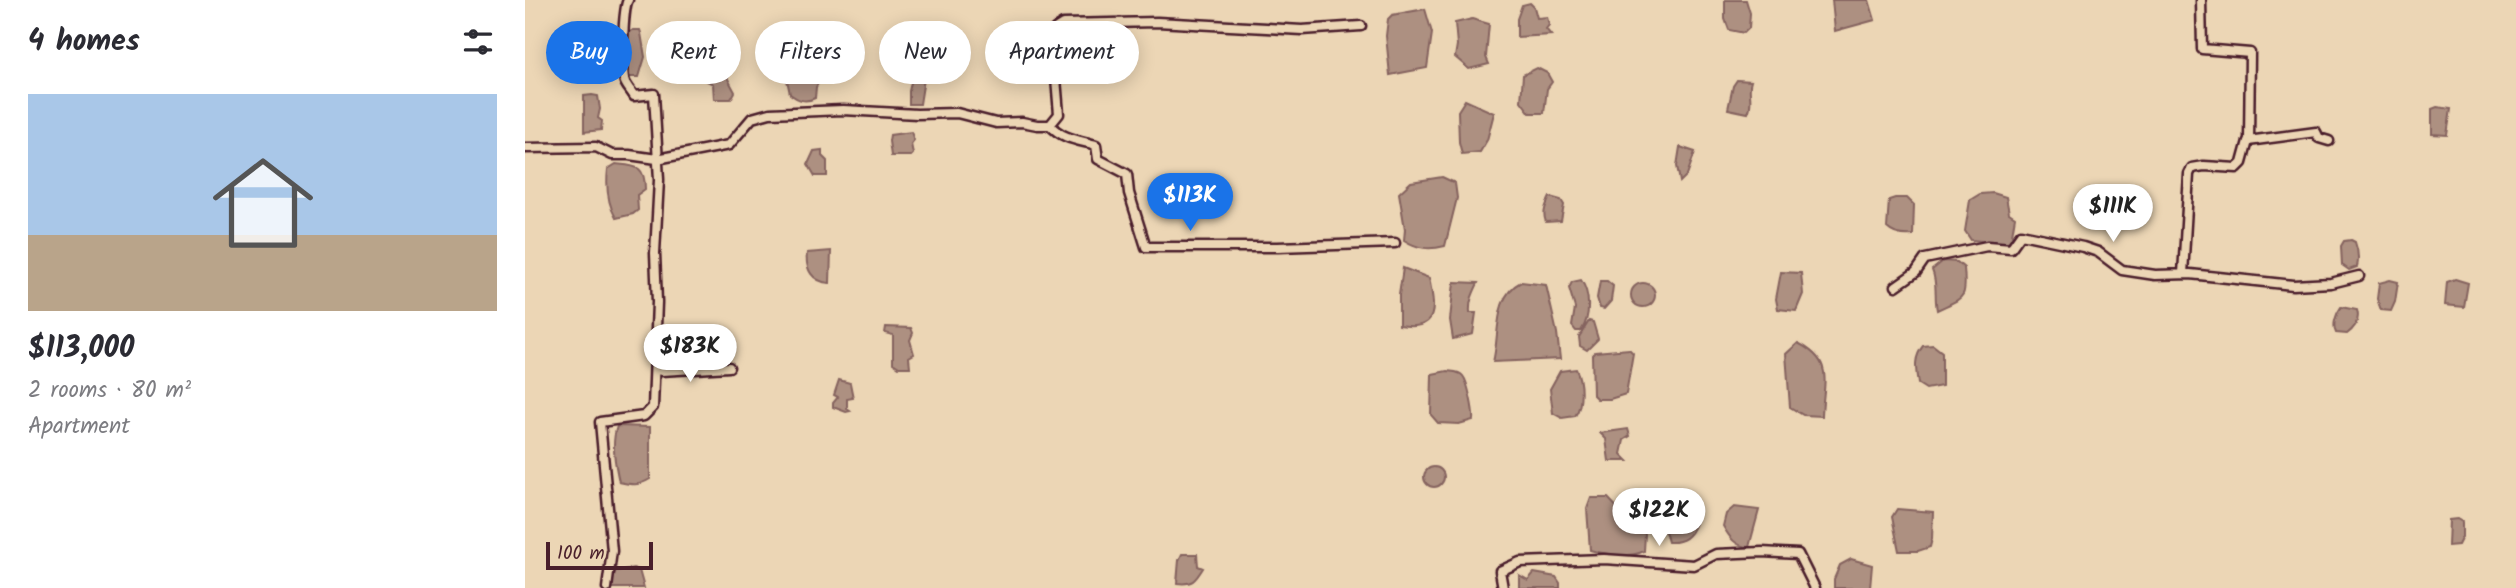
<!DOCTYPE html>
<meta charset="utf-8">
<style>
body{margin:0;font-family:Kalam,sans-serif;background:#f7f7f7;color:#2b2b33;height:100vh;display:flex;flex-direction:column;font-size:26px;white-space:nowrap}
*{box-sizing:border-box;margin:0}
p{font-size:23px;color:#7c7c81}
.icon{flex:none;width:38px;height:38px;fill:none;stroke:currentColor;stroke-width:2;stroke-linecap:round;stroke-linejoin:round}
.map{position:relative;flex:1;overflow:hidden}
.side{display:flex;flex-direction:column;background:#fff;width:525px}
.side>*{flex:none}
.hud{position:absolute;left:21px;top:21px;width:665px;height:63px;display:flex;gap:14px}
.scale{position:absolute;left:21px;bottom:18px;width:107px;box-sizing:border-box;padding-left:7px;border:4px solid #4a1f2b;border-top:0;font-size:19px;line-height:24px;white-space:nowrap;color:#4a1f2b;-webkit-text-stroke:5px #ecd6b5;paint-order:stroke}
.price{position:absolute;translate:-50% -60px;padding:0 16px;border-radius:24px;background:#fff;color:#222;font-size:23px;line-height:46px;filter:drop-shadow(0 2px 4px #0008)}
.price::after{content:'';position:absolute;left:50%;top:42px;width:21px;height:16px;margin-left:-10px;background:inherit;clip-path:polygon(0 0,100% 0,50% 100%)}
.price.active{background:#1a73e8;color:#fff}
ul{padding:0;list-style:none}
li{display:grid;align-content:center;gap:14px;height:371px;padding:0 28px}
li+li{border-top:2px solid #e1e1e2}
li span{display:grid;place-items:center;height:217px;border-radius:0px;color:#555}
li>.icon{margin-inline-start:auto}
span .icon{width:126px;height:126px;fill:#fffc;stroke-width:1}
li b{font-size:30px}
h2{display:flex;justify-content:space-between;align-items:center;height:84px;padding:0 28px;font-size:30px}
.pill{padding:0 24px;border-radius:32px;background:#fff;box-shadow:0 4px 18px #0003;font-size:24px;line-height:63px}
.pill.active{background:#1a73e8;color:#fff}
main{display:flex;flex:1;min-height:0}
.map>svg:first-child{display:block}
.water{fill:#ad9081;stroke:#85635f;stroke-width:2}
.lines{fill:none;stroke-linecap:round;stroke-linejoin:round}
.minor-casing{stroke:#4a1f2b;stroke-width:13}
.minor{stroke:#ecd6b5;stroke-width:8}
</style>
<main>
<section class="side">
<h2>4 homes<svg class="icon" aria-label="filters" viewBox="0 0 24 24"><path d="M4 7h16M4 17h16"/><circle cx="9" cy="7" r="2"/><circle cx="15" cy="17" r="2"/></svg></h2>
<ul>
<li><span style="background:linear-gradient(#a9c7e8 65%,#b9a48a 0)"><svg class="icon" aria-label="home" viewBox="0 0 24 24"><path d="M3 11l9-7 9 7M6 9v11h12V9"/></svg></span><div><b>$113,000</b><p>2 rooms · 80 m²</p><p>Apartment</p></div></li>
</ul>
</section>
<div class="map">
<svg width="1991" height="588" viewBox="0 0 1991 588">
<rect width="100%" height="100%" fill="#ecd6b5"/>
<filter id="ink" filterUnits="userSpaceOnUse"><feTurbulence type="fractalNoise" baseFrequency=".0143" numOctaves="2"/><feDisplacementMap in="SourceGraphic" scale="14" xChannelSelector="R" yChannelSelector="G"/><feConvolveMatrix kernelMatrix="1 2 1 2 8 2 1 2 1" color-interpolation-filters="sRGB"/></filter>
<g filter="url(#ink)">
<path class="water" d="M1200,0h21l4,13 -1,15 -5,5 -15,-3 -4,-11z
M1307,0h37l6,20 -40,11z
M1005,3l4,4 3,11 10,-1 2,8 -3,4 5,6 -34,2v-18l5,-14z
M900,9l7,24 -5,35 -37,7 -4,-39 2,-17 4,-4z
M947,19l17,5 -3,33 3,7 -20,5 -14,-12 2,-12 -2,-22z
M108,30h7l1,3 4,24 -6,20h-10l-2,-43z
M276,56l16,2 8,13 -9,16 -1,11c-10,5 -17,2 -25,-4l-4,-19 1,-12z
M1012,68l10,5 5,9 -5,7 -3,24h-14l-9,-12 2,-26z
M202,69l1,10 7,13 -4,7h-17l-1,-15 -6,-3 2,-7z
M387,78l12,1 -4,25h-11v-13z
M1212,80l14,1c-4,11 3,20 -3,32l-20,-4 5,-23z
M67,95l6,1 2,13 -2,9 4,3 -1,9 -17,2v-36z
M940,100l29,13 -7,27 -7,12 -18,2 -3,-12 -1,-31z
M1912,107l14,2 -4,26 -15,-1v-25z
M386,132l3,8 -3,4 2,10 -2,2h-20l-2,-15 1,-6z
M1155,147l15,5 -8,23 -7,7 -3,-16z
M297,150v6l5,5v15h-12l-7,-12 6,-13z
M91,164c20,2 29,1 29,25l-8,6 1,15 -5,4 -17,4c-8,-14 -10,-32 -8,-49z
M917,177l13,6 2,15 -12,48c-16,4 -27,3 -41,-6l1,-11 -6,-36 12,-11z
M1468,193l13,4 3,16 6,4 -4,24 -7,2 -33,-3 -6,-9 5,-31 10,-6z
M1025,197l11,3 3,5 -3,16 -15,1c-4,-9 0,-17 4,-25z
M1370,198h12l7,7 -1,30c-9,1 -19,0 -26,-7l2,-28z
M1826,240l4,2c3,8 4,16 2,25l-8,3 -7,-5 -1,-19 3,-5z
M306,251l-1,32c-18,-1 -25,-14 -23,-30z
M1418,261l14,1 7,6c3,32 0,29 -27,42 -3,-14 1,-26 -5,-40z
M878,268l26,10c6,29 11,54 -30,47v-30z
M1256,272l20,1 2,21 -7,17 -18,-2 -2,-10z
M1930,279l13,4 -4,24 -19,-2 2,-23z
M1056,280c9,13 10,37 0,51h-5l-4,-5 3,-18 -6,-20 3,-6z
M1865,280l8,2 -3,20 -4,9 -10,-1 -4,-11 2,-16z
M1075,281h7l6,5 -2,15 -7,8 -4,-1 -3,-10z
M929,282l24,1c-5,11 -9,18 -8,30h6l-3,21 -20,5 -3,-19z
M996,282l25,3 11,48 3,26 -67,3c7,-27 0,-66 28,-80z
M1106 295a12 12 0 1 1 24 0a12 12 0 1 1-24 0Z
M1816,307l16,3c3,10 -2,18 -10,24l-11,-1c-4,-8 0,-19 5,-26z
M1064,321l4,1 5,17 -11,11 -7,-4 -1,-9z
M361,327l25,1 2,5 -3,7 4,14 -5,3 1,10h-11l-6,-4v-28l-8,-2z
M149,328l6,5 4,21c-4,7 -9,7 -17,6 -6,-8 -7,-20 -3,-29z
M1273,343c37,19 25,38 24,73l-19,-1 -13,-8 -4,-53z
M1408,345l9,7v34l-16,3 -8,-5c-2,-14 -5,-26 5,-38z
M1104,349l4,4 -7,41 -16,5h-13l-4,-4 -1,-40 3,-3z
M1051,369c6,12 7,36 -1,47l-13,2 -9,-5 -3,-24 10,-18z
M922,371c6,1 12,0 16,5 5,6 11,36 10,44l-14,4 -21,-1 -7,-8 1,-41z
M314,380l11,3 3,15 -6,1v10l3,2 -4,1 -13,-5v-4l5,-6 -4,-2z
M92,426l33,1v52c-11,7 -18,6 -31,3 -4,-18 -8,-38 -2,-56z
M1103,429l2,7 -6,4 -3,14 7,7h-19l-3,-22 -6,-6z
M899 477a10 10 0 1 1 20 0a10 10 0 1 1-20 0Z
M1153,493l11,3 7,27c-5,14 -13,20 -28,19 -5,-21 -13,-28 -2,-48z
M1066,498h17l21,22 11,5 5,9 -1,17c-16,8 -37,4 -54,-1l-3,-41z
M1209,507l25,3 -10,37c-13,0 -20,-10 -26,-21l3,-12z
M1372,509l36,3 -1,27 -2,8 -12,4h-19l-7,-34z
M1932,519l5,3v15l-4,8 -10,1 1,-26z
M657,554h15l1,12 5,2c-8,13 -11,17 -26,15l2,-23z
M1326,559l21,6 -2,23h-36v-9l6,-14z
M108,568l6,2 5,18h-31l-2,-16z
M1009,573l22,4 4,6v5h-41v-13l9,5z"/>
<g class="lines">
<g class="minor-casing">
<path id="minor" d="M1676,0l1,49 48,4 -1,88
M525,125c12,14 29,15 46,20l2,14 29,15 2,19 17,54h132l117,-4
M0,148l71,-1 16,8h17l28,4 72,-14 23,-27 18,-5 73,-3 74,4 40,-1 39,10 26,-1 15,3h13l9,-11 -6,-71 2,-14 8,-5 94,-2 145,8 59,-4
M1658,274l6,-100 3,-6 12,-2 33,2 5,-5 6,-22 68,-9 3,6 10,3
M1371,286l20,-14 9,-13 62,-13 24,2 10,-14 62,13 15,5 24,18 33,5 35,-1 103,11 38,-2 28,-7
M130,369l6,2 68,-4
M82,588l5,-37 -12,-129 44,-6 9,-9 4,-105 -2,-49 4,-73 -5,-86 -20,2c-2,-4 -7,-9 -9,-14 -4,-10 -2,-75 3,-82
M978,588l-3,-17 20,-9 84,-3 90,6 22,-11 46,-2 36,2 17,34"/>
</g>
<use href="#minor" class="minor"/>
</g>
</g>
</svg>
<div class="scale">100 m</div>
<b class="price active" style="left:665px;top:233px">$113K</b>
<b class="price" style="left:1588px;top:244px">$111K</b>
<b class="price" style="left:165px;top:384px">$183K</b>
<b class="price" style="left:1134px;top:548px">$122K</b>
<div class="hud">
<a class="pill active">Buy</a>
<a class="pill">Rent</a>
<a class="pill">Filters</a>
<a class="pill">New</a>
<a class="pill">Apartment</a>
</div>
</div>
</main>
